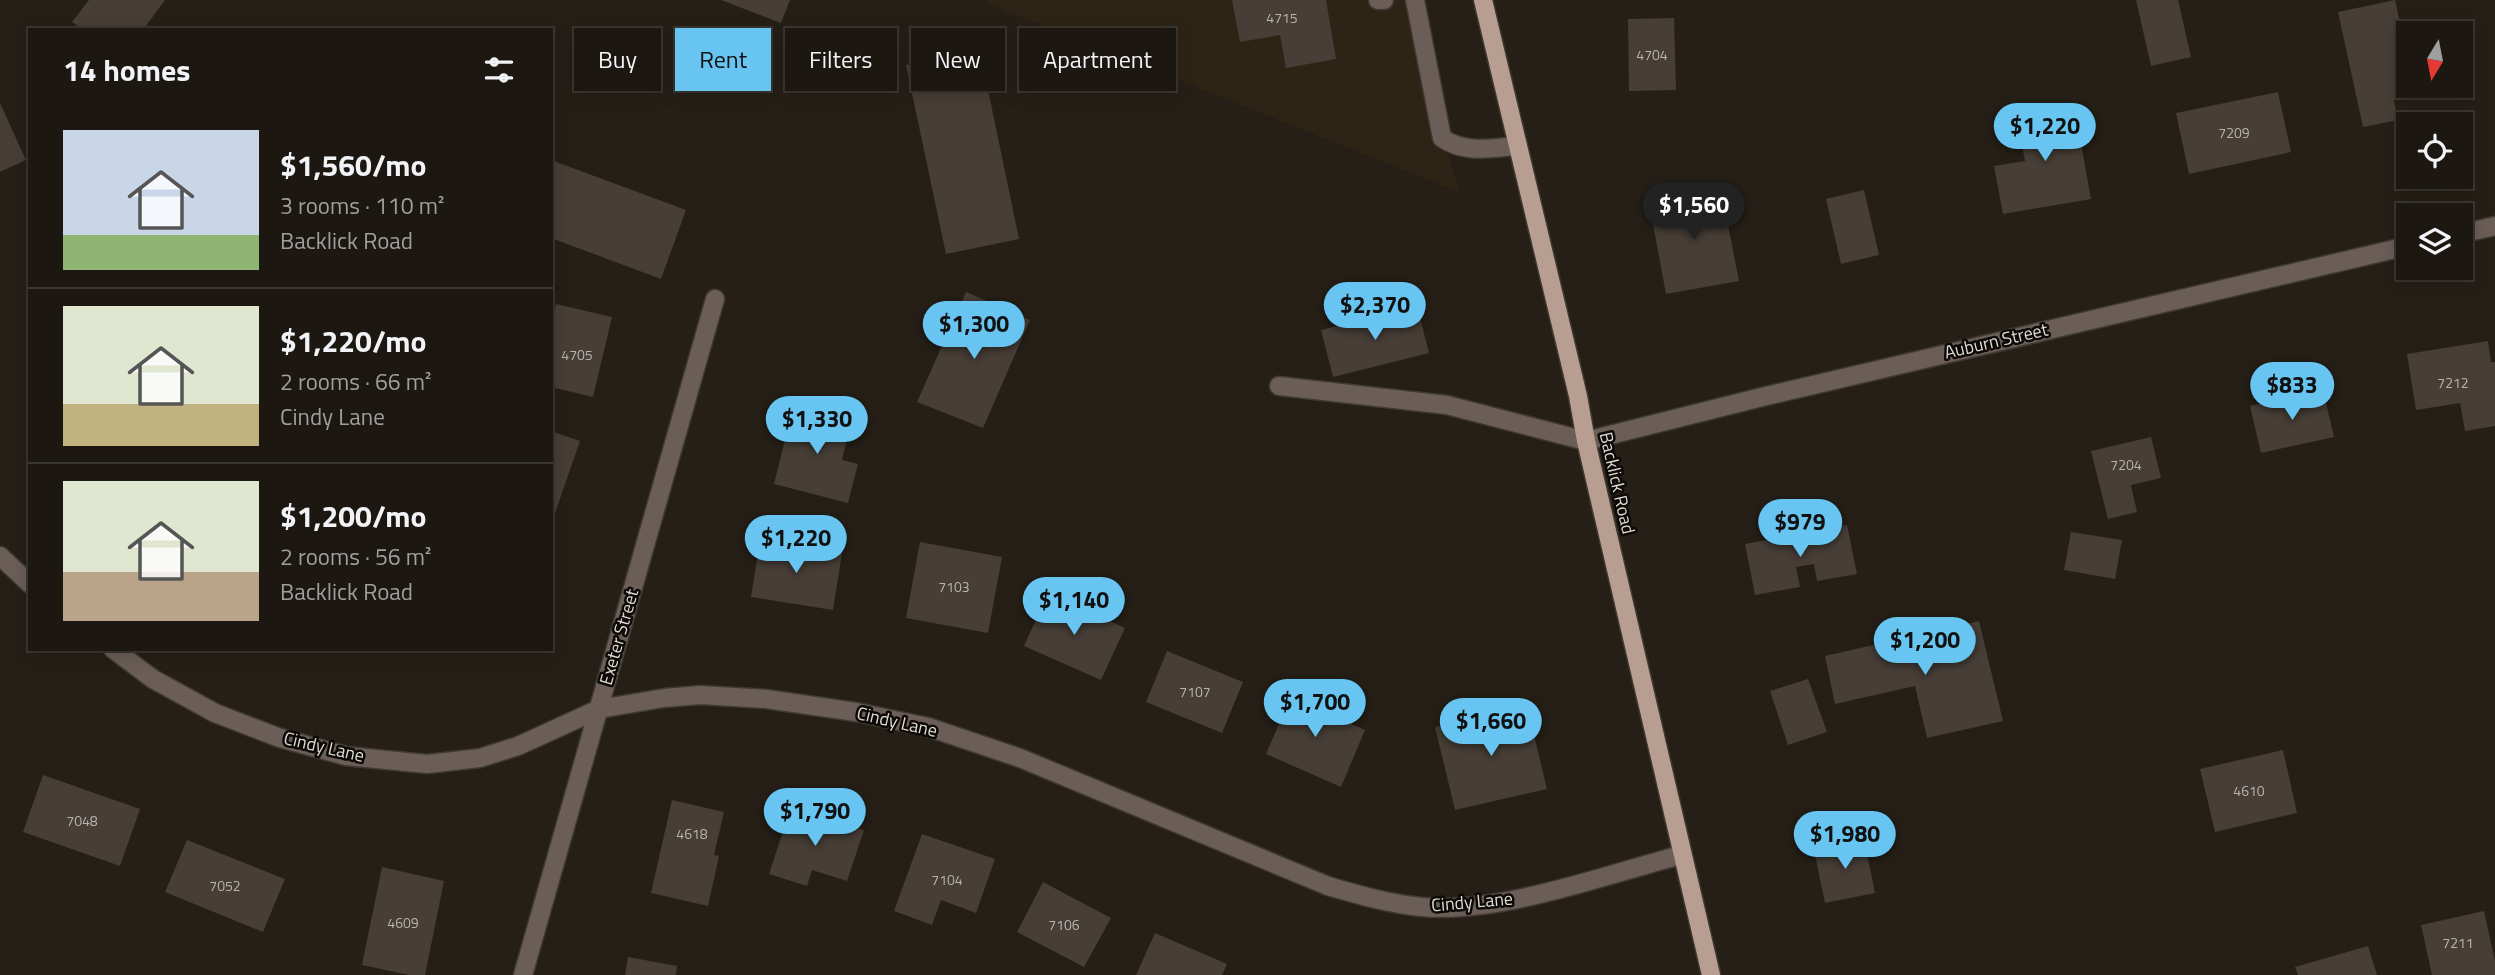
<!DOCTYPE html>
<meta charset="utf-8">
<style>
body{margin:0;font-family:"Titillium Web",sans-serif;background:#29241f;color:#f1f3f6;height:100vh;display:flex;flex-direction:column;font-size:26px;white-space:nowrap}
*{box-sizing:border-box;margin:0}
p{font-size:23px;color:#a09f9f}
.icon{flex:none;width:38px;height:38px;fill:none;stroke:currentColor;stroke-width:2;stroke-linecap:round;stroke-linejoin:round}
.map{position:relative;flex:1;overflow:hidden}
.side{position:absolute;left:28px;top:28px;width:525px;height:623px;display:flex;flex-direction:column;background:#1c1711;border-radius:0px;box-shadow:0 4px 18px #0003,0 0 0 2px #3a3631}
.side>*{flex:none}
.guide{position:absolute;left:574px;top:28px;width:665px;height:63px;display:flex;gap:14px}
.needle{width:46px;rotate:190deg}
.tools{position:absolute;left:2396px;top:21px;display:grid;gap:14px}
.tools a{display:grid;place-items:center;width:77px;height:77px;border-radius:0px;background:#1c1711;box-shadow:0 4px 18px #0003,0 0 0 2px #3a3631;font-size:35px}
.price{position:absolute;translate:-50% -60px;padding:0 16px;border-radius:24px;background:#68c4f0;color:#111;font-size:23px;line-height:46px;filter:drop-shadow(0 2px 4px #0008)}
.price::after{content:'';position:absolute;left:50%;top:42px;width:21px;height:16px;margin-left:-10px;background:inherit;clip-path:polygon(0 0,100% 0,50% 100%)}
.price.on{background:#222;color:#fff}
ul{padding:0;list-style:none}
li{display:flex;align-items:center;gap:21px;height:175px;padding:0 35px}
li+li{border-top:2px solid #3a3631}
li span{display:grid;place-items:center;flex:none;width:196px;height:140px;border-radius:0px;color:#555}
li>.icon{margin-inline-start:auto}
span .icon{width:84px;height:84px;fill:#fffc;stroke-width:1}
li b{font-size:30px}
h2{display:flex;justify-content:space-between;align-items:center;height:84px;padding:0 35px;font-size:30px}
.pill{padding:0 24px;border-radius:0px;background:#1c1711;box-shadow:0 4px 18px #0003,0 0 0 2px #3a3631;font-size:24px;line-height:63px}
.pill.on{background:#68c4f0;color:#111}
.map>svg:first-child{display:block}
.built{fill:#2e2416}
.building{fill:#473e37}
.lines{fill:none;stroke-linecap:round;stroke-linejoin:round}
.service-casing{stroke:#3f3932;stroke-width:21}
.minor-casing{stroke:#3f3932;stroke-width:21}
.primary-casing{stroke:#3f3932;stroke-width:21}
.service{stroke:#6b5e58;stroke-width:18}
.minor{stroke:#6b5e58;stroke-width:18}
.primary{stroke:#b89d91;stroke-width:18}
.labels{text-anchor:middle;stroke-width:5;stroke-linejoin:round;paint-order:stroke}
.number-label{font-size:14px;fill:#b9b4ae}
.street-label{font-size:18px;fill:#dfdbd6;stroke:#0c0906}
</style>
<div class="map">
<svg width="2495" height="975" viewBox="0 0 2495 975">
<rect width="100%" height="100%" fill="#251f17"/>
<path class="built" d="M987,0h419l53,192 -470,-188z"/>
<path class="building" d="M89,0h76l-22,30h-60l-11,-8z
M721,0h69l-9,23z
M1232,0h94l10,59 -50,9 -6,-33 -40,7z
M2136,0h42l13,57 -40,9z
M2395,0l13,59v27h6l2,9 -22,5 4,20 -35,7 -25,-115z
M1674,18l2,72 -47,1 -1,-72z
M980,51l39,188 -73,15 -40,-189z
M2278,92l13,60 -102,22 -13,-61z
M0,103l26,57 -26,12z
M2074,104l17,95 -88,15 -9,-48 31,-5 -9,-47z
M551,160l135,50 -25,69 -110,-41z
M1721,189l18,92 -73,13 -17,-91z
M1864,190l15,65 -38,9 -15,-65z
M966,292l64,28 -47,108 -66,-26z
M556,304l56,13 -19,80 -42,-10v-63z
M1417,306l12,47 -96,24 -12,-47z
M2488,341l3,21h4v64l-30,5 -5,-28 -44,7 -9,-56z
M2323,390l11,47 -73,16 -11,-47z
M793,407l58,15 -9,38 16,4 -10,39 -74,-19z
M551,431l29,10 -26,75 -3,-1z
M2151,437l10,41 -30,7 6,27 -29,7 -17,-68z
M1847,525l10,49 -40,7 -3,-17 -18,3 4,20 -45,8 -10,-51z
M2071,532l51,8 -7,39 -51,-9z
M760,540l82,13 -9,57 -82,-13z
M920,542l82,15 -14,76 -82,-15z
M1048,593l77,35 -24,52 -77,-34z
M1979,621l24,100 -76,17 -12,-52 -80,18 -10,-48z
M1167,651l76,31 -21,51 -76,-31z
M1808,679l19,53 -39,13 -18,-54z
M1295,687l40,18 -4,10 34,15 -24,57 -75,-33z
M1527,706l20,83 -92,21 -20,-83z
M2283,750l14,63 -82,19 -15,-63z
M43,775l97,34 -20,57 -97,-34z
M672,800l52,12 -10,43 5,1 -11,50 -57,-13z
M791,807l73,23 -17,51 -35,-11 -5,16 -38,-12z
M922,834l73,25 -19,54 -35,-13 -9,25 -38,-14z
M1864,839l11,54 -50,10 -11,-53z
M187,840l98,39 -22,53 -98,-40z
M382,867l62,14 -19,94h-16l-47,-10z
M1043,882l68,36 -27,49 -67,-35z
M2484,911l11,50v14h-63l-11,-50z
M1155,933l72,31 -5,11h-86z
M2368,946l9,29h-79l-3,-8z
M628,957l49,9 -1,9h-51z"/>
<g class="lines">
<g class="service-casing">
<path id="service" d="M1378,0h6
M1415,0l27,138c23,16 49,10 75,8
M1279,386l168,19 139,36"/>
</g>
<g class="minor-casing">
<path id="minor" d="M2460,234l35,-8
M1586,441l180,-45 642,-150
M0,556l30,28
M113,649l40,30 62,34 65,25 66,18 81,8 53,-6 38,-12 81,-37 65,-11 37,-3 65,4 90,13 72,15 92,31 308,128c31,9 62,18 94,21 78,7 183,-32 259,-52
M523,975l192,-676"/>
</g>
<g class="primary-casing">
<path id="primary" d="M1483,0l95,396 8,45 125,534"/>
</g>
<use href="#service" class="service"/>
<use href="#minor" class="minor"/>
<use href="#primary" class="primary"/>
</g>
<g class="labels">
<g class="number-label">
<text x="1282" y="23">4715</text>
<text x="1652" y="60">4704</text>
<text x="2234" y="138">7209</text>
<text x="577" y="360">4705</text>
<text x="2453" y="388">7212</text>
<text x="2126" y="470">7204</text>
<text x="954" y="592">7103</text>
<text x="1195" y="697">7107</text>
<text x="2249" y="796">4610</text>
<text x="82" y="826">7048</text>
<text x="692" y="839">4618</text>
<text x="947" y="885">7104</text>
<text x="225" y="891">7052</text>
<text x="403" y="928">4609</text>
<text x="1064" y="930">7106</text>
<text x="2458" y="948">7211</text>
</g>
<g class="street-label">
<text transform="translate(1996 341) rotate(-13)" y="6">Auburn Street</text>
<text transform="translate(1617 483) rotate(77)" y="6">Backlick Road</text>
<text transform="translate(619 637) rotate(-74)" y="6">Exeter Street</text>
<text transform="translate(897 722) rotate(13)" y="6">Cindy Lane</text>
<text transform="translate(324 747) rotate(13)" y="6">Cindy Lane</text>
<text transform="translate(1472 902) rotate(-5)" y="6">Cindy Lane</text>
</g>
</g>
</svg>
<div class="tools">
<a><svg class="needle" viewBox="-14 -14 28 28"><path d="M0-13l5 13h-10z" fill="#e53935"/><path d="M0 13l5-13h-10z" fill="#a09f9f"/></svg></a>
<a><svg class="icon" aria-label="locate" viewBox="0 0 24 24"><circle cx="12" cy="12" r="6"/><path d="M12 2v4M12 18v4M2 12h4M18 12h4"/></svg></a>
<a><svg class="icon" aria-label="layers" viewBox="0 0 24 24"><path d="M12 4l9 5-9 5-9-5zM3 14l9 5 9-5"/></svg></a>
</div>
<b class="price" style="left:2045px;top:163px">$1,220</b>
<b class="price on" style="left:1694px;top:242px">$1,560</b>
<b class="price" style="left:1375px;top:342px">$2,370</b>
<b class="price" style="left:974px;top:361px">$1,300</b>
<b class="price" style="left:2292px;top:422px">$833</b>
<b class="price" style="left:817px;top:456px">$1,330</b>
<b class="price" style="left:1800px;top:559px">$979</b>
<b class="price" style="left:796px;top:575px">$1,220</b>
<b class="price" style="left:1074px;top:637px">$1,140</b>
<b class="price" style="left:1925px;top:677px">$1,200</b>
<b class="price" style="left:1315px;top:739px">$1,700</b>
<b class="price" style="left:1491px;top:758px">$1,660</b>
<b class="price" style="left:815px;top:848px">$1,790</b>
<b class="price" style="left:1845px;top:871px">$1,980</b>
<div class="guide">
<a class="pill">Buy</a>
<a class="pill on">Rent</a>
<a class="pill">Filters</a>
<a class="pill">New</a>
<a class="pill">Apartment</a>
</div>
<section class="side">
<h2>14 homes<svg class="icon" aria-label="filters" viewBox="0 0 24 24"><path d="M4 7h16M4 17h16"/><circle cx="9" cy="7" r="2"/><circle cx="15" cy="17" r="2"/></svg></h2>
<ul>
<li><span style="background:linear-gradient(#c9d6e8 75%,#8fb573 0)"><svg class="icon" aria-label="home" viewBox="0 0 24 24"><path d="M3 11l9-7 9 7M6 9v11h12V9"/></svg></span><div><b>$1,560/mo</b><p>3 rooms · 110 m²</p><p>Backlick Road</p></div></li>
<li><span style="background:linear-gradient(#dfe7d0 70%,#c2b280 0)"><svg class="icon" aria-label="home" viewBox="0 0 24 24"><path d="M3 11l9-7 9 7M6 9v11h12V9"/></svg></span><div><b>$1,220/mo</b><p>2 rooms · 66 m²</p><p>Cindy Lane</p></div></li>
<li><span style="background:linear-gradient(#dfe7d0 65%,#b9a48a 0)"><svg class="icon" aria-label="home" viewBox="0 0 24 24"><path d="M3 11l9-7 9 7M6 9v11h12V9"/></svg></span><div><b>$1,200/mo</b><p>2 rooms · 56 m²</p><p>Backlick Road</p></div></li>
</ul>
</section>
</div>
